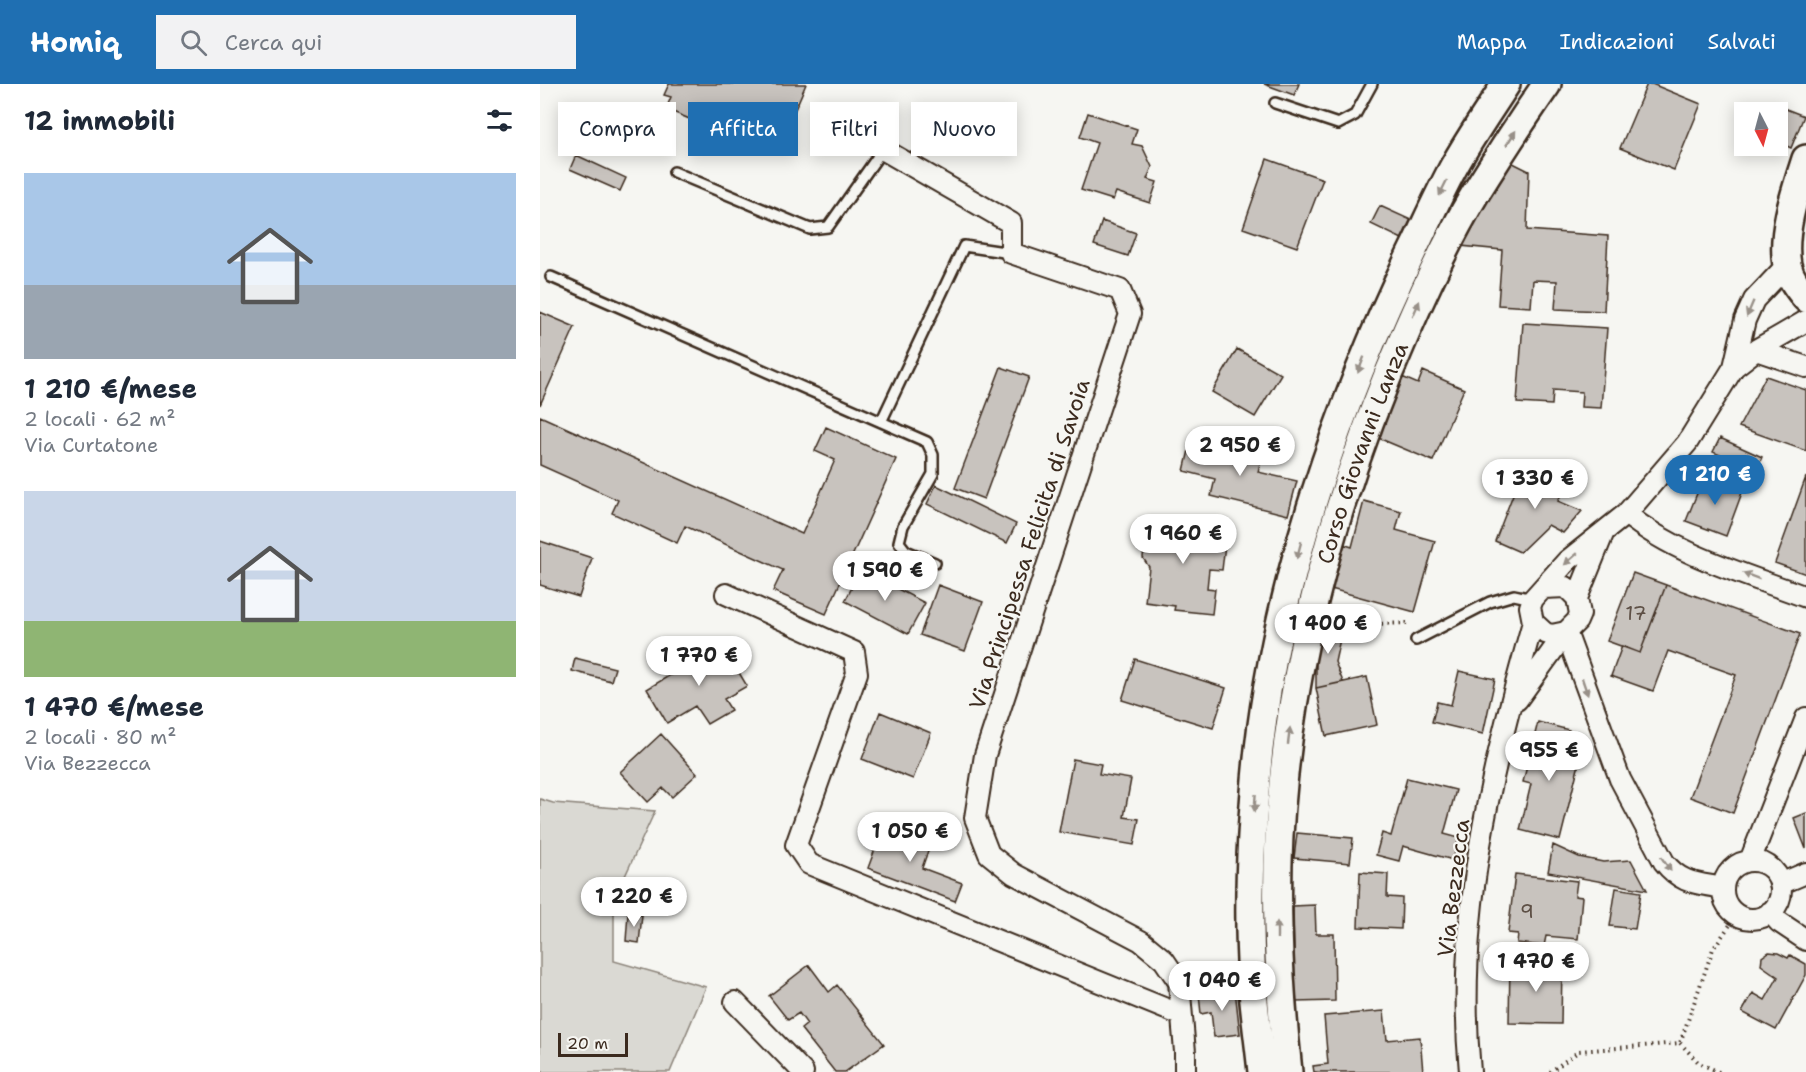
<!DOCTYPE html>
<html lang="it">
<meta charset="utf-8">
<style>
body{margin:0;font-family:"Shantell Sans",sans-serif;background:#f2f2f3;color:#1f2937;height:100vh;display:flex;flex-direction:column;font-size:22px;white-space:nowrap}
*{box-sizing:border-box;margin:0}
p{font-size:20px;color:#747a83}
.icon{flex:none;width:33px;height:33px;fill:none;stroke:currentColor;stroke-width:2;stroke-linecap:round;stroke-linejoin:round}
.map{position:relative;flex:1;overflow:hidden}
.drawer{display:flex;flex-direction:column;background:#fff;width:540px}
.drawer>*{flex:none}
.banner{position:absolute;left:18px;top:18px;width:570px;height:54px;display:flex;gap:12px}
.needle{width:39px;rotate:174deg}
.controls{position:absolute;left:1194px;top:18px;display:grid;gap:12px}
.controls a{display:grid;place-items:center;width:54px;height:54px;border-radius:0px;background:#fff;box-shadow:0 3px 15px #0003;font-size:30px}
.scale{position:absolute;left:18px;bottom:15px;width:70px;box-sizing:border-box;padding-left:6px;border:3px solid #3b2a1e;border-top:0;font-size:16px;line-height:21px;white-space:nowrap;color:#3b2a1e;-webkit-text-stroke:4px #f6f6f2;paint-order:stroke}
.price{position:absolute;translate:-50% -51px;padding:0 14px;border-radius:21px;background:#fff;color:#222;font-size:20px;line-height:39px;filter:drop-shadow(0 2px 3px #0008)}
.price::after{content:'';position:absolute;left:50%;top:36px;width:18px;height:14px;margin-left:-9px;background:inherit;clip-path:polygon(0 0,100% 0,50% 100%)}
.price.selected{background:#1f6fb2;color:#fff}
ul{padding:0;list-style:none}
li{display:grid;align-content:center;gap:12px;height:318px;padding:0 24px}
li span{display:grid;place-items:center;height:186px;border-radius:0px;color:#555}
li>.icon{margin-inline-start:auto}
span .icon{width:108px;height:108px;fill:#fffc;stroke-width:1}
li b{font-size:26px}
h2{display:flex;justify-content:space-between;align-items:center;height:72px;padding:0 24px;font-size:26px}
.chip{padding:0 21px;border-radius:0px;background:#fff;box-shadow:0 3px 15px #0003;font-size:21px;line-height:54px}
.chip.selected{background:#1f6fb2;color:#fff}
header{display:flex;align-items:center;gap:36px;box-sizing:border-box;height:84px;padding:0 30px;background:#1f6fb2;color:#fff}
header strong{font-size:28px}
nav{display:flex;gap:33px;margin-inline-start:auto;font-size:21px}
.search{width:420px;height:54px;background:#f2f2f3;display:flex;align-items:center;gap:15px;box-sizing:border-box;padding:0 21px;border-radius:0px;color:#747a83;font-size:22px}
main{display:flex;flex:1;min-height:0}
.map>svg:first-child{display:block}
.green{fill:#dad9d3;stroke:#8a8278;stroke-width:1.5}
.building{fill:#c8c3be;stroke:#3b2a1e;stroke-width:1.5}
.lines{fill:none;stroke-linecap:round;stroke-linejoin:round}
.lane-casing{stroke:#3b2a1e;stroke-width:14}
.street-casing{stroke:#3b2a1e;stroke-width:24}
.secondary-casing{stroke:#3b2a1e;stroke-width:32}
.path{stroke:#3b2a1e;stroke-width:4;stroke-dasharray:1.5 4.5;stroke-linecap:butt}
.lane{stroke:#f6f6f2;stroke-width:9}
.street{stroke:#f6f6f2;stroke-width:20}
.secondary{stroke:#f6f6f2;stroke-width:27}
.oneway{fill:#989088}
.labels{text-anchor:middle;stroke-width:4.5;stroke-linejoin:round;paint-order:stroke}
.number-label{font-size:20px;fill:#5e5046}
.street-label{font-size:22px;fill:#3b2a1e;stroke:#f6f6f2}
</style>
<header>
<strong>Homiq</strong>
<div class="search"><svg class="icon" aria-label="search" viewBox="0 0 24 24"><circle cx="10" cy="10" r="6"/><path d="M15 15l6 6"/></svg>Cerca qui</div>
<nav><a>Mappa</a><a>Indicazioni</a><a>Salvati</a></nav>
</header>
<main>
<section class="drawer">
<h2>12 immobili<svg class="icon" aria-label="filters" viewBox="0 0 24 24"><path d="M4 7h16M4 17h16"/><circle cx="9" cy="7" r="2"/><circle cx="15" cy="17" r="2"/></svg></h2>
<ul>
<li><span style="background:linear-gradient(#a9c7e8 60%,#9aa5b1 0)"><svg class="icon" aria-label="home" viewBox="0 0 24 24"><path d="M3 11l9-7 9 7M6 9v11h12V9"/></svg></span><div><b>1 210 €/mese</b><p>2 locali · 62 m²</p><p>Via Curtatone</p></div></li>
<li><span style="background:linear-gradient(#c9d6e8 70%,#8fb573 0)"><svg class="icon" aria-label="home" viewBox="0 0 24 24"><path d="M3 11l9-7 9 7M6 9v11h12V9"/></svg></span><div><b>1 470 €/mese</b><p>2 locali · 80 m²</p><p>Via Bezzecca</p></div></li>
</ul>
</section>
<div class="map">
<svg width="1266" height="988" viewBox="0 0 1266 988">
<rect width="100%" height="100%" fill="#f6f6f2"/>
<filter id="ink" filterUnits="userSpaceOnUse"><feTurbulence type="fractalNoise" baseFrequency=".0167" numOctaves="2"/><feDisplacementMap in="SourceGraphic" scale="12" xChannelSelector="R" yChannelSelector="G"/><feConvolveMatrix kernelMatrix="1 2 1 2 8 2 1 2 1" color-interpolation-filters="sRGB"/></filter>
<g filter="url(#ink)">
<path class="green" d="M0,715l13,4 102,8 -41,89v61l92,26 -36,85h-130z"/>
<path class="building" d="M129,0h137l-19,44 -17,-7 -3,7 -11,-4 -8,20 -82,-35 5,-12 -7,-2z
M724,0h35l-5,11z
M1107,0h5l49,20 -27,66 -54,-22z
M1233,20l31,12 -13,32 -13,-6v-30h-9z
M548,29l49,16 -5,15 10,2 10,21 -5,12 10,3 -7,21 -34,-11 -3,8 -32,-10 16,-47 -17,-6z
M36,71l50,23 -6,13 -50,-22z
M727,75l56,20 -26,68 -54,-19z
M967,76l22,11 -2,59 81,6 -4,75 -49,-2 2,-28 -24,-1 -2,27 -33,-2 4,-55 -41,-4z
M840,122l31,14 -9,19 -31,-15z
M562,137l34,12 -8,23 -34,-11z
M0,228l35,15 -35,78z
M983,239l84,5 -6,80 -20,-1 1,-15 -29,-2 -1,15 -35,-2z
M697,265l44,25 -26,43 -43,-25z
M461,283l28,10 -45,122 -29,-11z
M883,287l41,18 -31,72 -57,-24 26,-60 16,7z
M1226,292l40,14v61l-67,-24z
M0,332l262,118 33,-74 -20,-9 11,-24 70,32 -70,155 -53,-23 10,-21 -98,-44 -8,17 -65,-30 6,-13 -78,-35z
M652,354l70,17 -4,17 39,9 -9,34 -77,-19 4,-17 -31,-8z
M1180,354l42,19 -6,14 -43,-19z
M984,382l43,16 -9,19 24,10 -19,22 -15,-8 -28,27 -25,-11z
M1164,392l39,14 -17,46 -40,-15z
M1266,393v97l-31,-11z
M396,401l80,39 -9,19 -80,-39z
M824,417l37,10 -5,19 39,11 -20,71 -84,-23 12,-45 9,3z
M641,435l28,3 -1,12 18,2 -4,34 -13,-1 -2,19 8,1 -3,25 -38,-4 1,-4 -30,-4 4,-35 -6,-9 1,-12 7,-6 3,-18 26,3z
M0,457l52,17 -13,39 -39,-12z
M321,486l64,33 -17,31 -63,-33z
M1093,489l33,12 -26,68 -33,-12z
M398,501l45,17 -18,49 -45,-16z
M1126,501l134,49 -67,179 -43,-16 46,-122 -68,-24 -15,40 -42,-15 11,-30 18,7z
M784,536l19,5 -8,37 8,20 -27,6v-31z
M182,560l25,42 -23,13 7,11 -24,14 -12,-18 -28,17 -20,-34z
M35,574l40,10 -4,13 -39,-10z
M595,575l91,29 -13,40 -91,-28z
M919,587l36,8 -12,55 -51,-12 5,-20 14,3z
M827,593l10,48 -51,11 -10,-48z
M340,628l51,21 -18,46 -51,-20z
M998,638l31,8 -5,22 17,4 -21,84 -40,-10 11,-46 -8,-2z
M121,650l36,40 -25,23 -9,-9 -15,14 -28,-30z
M533,675l28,5 -2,10 32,5 -7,38 15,2 -5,26 -75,-13z
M867,694l49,12 -12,44 15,4 -6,22 -50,-14 -4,15 -23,-6 6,-22 9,3z
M1266,729v36l-12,-31z
M344,741l47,17 -9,26 40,15 -7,18 -87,-33z
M757,749l56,5 -3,25 -56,-5z
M1013,761l26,12 24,5 28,-2 16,30 -99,-18z
M820,788l28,2 -1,23 15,1 -1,31 -43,-2z
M975,790l62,7 -2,15 7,1 -4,42 -32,-3 -2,10 -27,-3 1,-9 -10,-1z
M1076,804l25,4 -6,37 -25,-3z
M775,821l1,29h18l1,67 -40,1 -2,-96z
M88,829l14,2 -3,28 -13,-2z
M1229,868l9,1 10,5 2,-3 16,9v11l-30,55 -34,-18 11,-19 12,7 13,-23 -17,-12 1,-8z
M970,879l52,1 -1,60 -52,-1z
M269,881l20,27 8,-7 47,59 -39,28h-10l-34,-43 6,-5 -8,-11 -11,7 -19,-24z
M695,906l5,44 -26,3 -3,-25 -10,2 -2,-20z
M844,927l3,29 33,-3 3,35h-109l-1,-6 15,-2 -4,-48z"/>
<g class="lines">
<g class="lane-casing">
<path id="lane" d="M735,19l63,21 17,-9 17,-31
M134,88l136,57 18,-2 55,-78
M11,193l376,165 6,13v19l-30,52 -4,16 7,9 29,12
M341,338l83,-176 47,7
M876,556l74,-38 24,-7 19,4"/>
</g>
<g class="street-casing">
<path id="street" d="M332,59l139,80v30l109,37 10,24 -145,441 -10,63 14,36 25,20 127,67 23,19 15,22 6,70v20
M1216,266l50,17
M1194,283l22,-17 50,-29
M1086,430c50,41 119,60 180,83
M1003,504l23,-1 11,11 3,16 -3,7 -11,11 -14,3 -7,-2 -12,-11 -3,-15 3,-8 34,-38 59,-47 61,-71 47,-76 11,-47 9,-20 33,-35
M186,510l128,58 3,21 -61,172 13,19 372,151
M1037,514l26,-64
M1026,548l54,147 44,83c17,22 33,21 59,26
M977,616l49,-68
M1210,777l56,-143
M1183 806a29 29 0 1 1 58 0a29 29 0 1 1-58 0Z
M1240,800l26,-11
M1230,828l9,10 27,18
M195,918l68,70
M930,988c-15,-156 21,-301 63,-450"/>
</g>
<g class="secondary-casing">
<g id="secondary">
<path d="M1266,75c-10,31 -25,73 -19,106 3,13 11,23 19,33"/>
<path d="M722,988c-3,-31 -8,-62 -10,-93 -5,-76 -1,-154 7,-230 19,-169 81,-349 155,-501 13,-27 25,-54 39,-80 16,-29 35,-56 53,-84"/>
<path id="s1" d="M748,988c-10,-96 -15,-192 -5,-288 15,-156 61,-311 124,-454 20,-46 42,-93 68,-136 23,-37 47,-74 72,-110"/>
</g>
</g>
<path class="path" d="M794,534l40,6 36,-1
M1140,959l19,20 20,9
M1010,988l29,-21 101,-8 33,-94 24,-34"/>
<use href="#lane" class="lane"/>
<use href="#street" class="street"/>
<use href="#secondary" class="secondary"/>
</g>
<defs><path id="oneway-solid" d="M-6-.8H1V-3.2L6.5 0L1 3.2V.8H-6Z" transform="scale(1.5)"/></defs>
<g class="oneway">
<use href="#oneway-solid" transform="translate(971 54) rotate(-57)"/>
<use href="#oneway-solid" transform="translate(903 104) rotate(116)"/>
<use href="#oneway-solid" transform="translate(876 225) rotate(-66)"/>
<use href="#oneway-solid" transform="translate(1210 225) rotate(113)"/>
<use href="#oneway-solid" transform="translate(821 281) rotate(111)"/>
<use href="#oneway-solid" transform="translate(759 466) rotate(105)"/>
<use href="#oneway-solid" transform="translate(1031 475) rotate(139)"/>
<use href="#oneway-solid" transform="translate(1211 492) rotate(-159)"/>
<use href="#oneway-solid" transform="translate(1045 603) rotate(71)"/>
<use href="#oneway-solid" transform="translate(749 652) rotate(-83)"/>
<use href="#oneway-solid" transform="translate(715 719) rotate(94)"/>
<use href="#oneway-solid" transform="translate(1126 780) rotate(55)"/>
<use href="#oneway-solid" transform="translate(737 846) rotate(-90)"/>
</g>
</g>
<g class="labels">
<g class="number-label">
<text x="1096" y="536">17</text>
<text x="987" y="834">9</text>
</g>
<g class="street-label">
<text dy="8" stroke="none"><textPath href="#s1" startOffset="630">Corso Giovanni Lanza</textPath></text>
<text transform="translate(489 460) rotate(-72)" y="8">Via Principessa Felicita di Savoia</text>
<text transform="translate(913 804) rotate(-83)" y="8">Via Bezzecca</text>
</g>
</g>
</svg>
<div class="controls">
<a><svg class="needle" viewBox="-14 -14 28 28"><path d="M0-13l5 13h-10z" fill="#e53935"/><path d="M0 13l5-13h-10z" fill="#747a83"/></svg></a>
</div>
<div class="scale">20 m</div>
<b class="price" style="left:700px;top:393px">2 950 €</b>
<b class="price selected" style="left:1175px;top:422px">1 210 €</b>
<b class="price" style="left:995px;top:426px">1 330 €</b>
<b class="price" style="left:643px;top:481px">1 960 €</b>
<b class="price" style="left:345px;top:518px">1 590 €</b>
<b class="price" style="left:788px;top:571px">1 400 €</b>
<b class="price" style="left:159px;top:603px">1 770 €</b>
<b class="price" style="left:1009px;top:698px">955 €</b>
<b class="price" style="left:370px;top:779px">1 050 €</b>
<b class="price" style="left:94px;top:844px">1 220 €</b>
<b class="price" style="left:996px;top:909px">1 470 €</b>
<b class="price" style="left:682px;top:928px">1 040 €</b>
<div class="banner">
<a class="chip">Compra</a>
<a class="chip selected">Affitta</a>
<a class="chip">Filtri</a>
<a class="chip">Nuovo</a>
</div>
</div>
</main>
